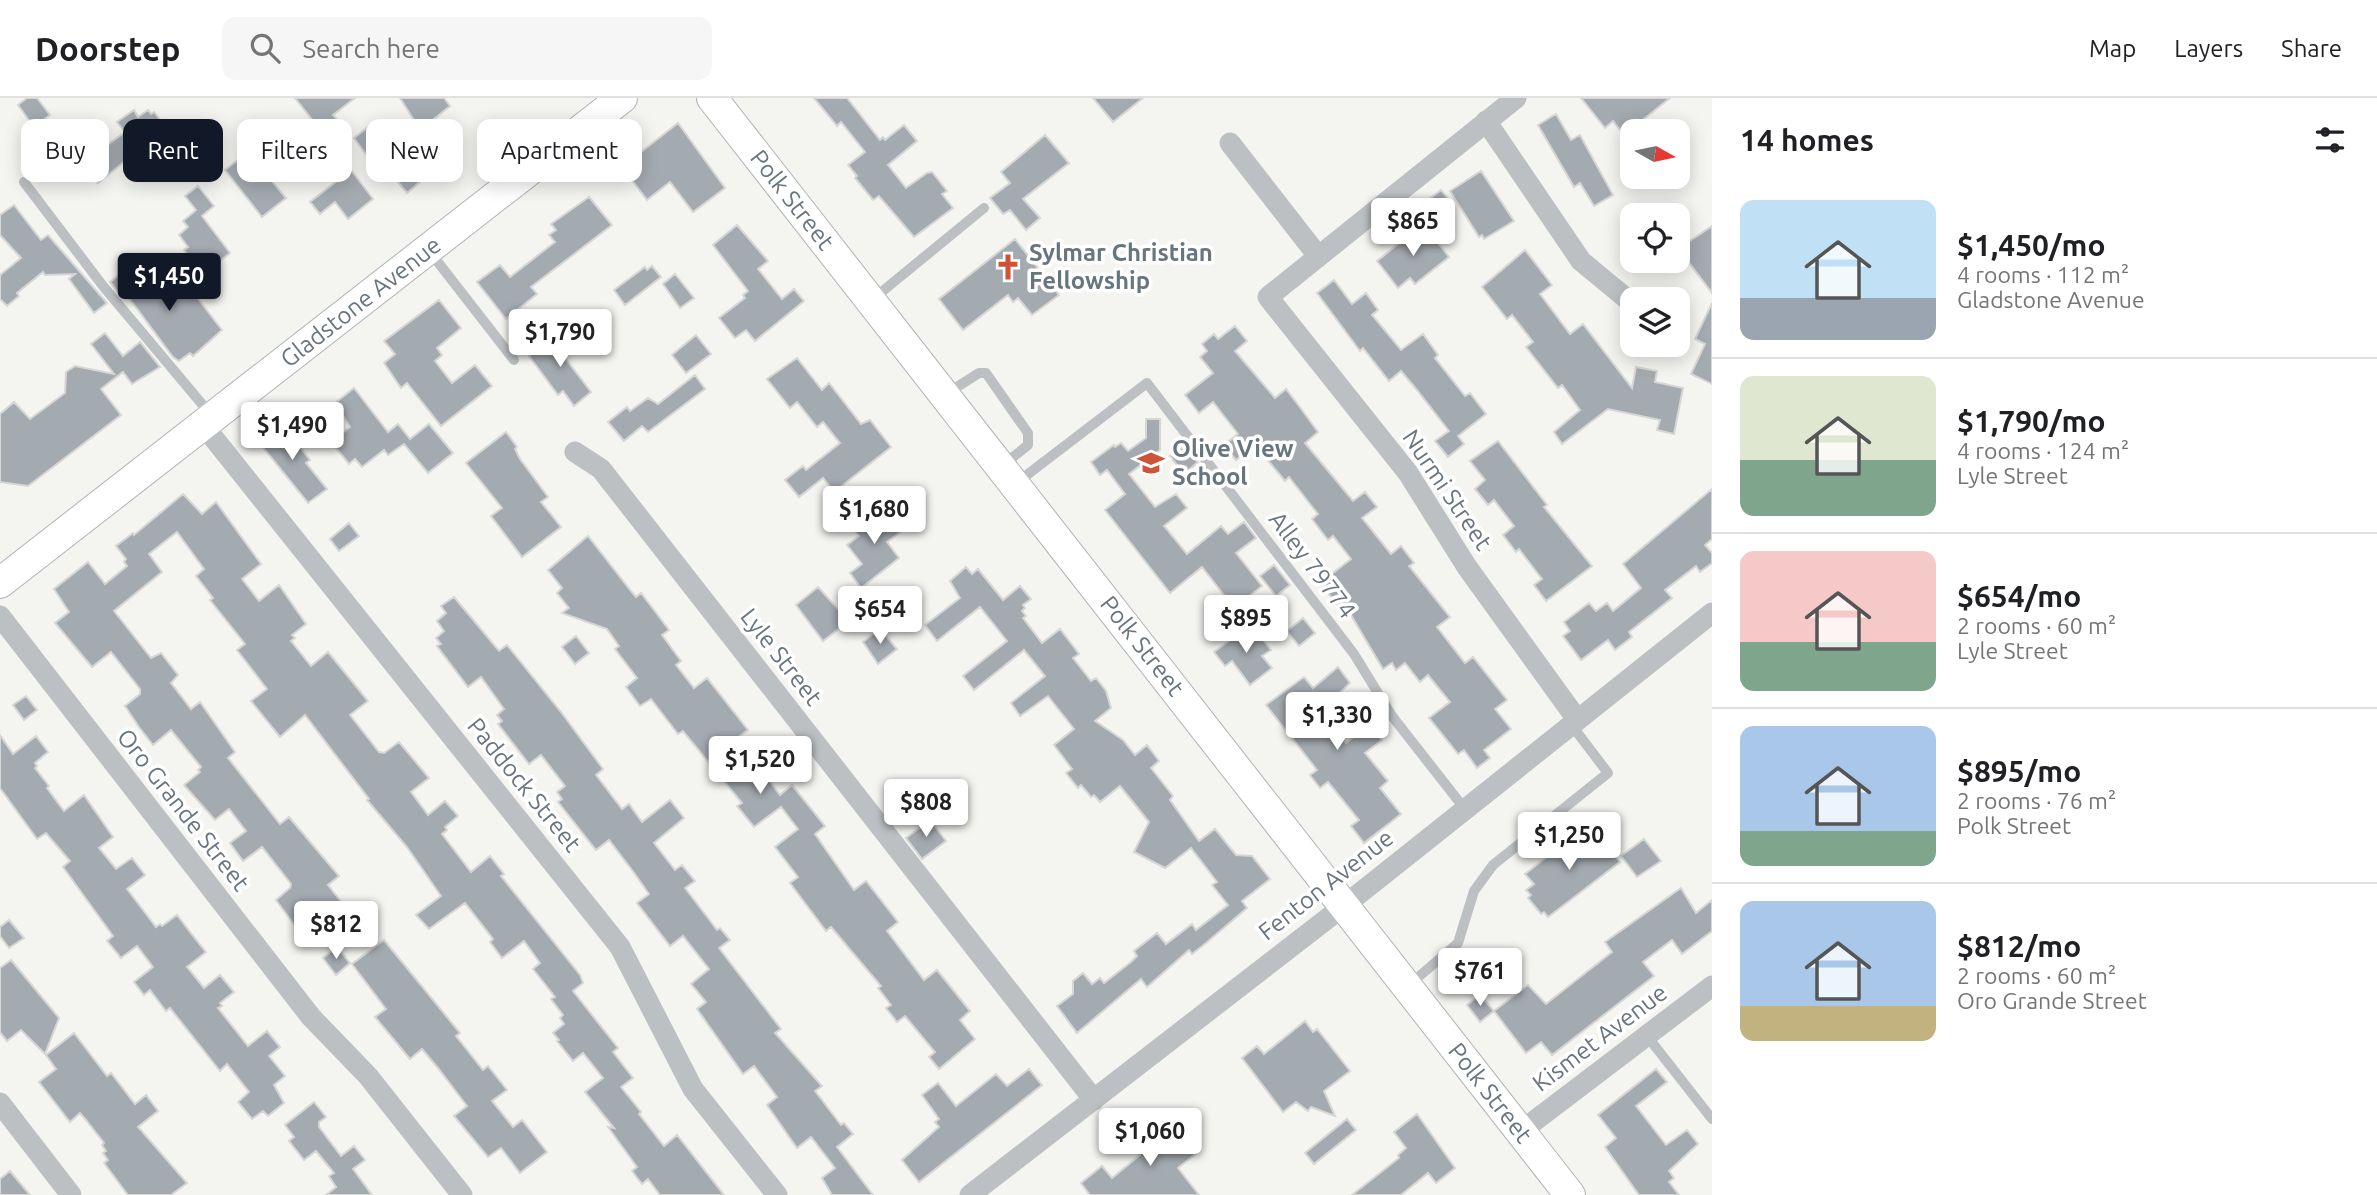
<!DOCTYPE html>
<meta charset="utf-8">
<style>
body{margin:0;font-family:Ubuntu,sans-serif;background:#f6f6f6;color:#202124;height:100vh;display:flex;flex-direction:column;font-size:26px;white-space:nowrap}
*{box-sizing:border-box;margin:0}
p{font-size:23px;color:#757577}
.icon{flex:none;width:38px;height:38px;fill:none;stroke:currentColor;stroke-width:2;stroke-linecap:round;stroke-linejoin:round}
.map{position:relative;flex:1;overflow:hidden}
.panel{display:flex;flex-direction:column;background:#fff;width:665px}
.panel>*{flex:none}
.top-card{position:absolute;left:21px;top:21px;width:665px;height:63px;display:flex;gap:14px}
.needle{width:46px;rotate:99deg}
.tools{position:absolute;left:1620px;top:21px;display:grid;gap:14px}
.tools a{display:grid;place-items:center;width:70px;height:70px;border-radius:14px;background:#fff;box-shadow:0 4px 18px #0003;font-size:35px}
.price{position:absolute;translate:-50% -60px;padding:0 16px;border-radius:7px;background:#fff;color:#222;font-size:23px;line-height:46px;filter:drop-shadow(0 2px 4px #0008)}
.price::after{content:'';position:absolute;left:50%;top:42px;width:21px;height:16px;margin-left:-10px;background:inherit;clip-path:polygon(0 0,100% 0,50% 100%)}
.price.on{background:#111827;color:#fff}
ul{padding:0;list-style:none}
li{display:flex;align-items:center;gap:21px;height:175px;padding:0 28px}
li+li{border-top:2px solid #e0e0e0}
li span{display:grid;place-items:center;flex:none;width:196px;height:140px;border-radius:14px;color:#555}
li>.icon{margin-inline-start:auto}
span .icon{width:84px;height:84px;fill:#fffc;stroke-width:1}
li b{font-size:30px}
h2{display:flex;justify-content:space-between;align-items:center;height:84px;padding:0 28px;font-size:30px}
.pill{padding:0 24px;border-radius:14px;background:#fff;box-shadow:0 4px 18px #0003;font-size:24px;line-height:63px}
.pill.on{background:#111827;color:#fff}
header{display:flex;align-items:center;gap:42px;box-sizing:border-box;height:98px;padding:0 35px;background:#fff;border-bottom:2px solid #e0e0e0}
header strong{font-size:33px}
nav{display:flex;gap:38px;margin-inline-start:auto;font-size:24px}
.search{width:490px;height:63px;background:#f6f6f6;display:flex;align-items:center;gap:18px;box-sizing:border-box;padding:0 24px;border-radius:14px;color:#757577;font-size:26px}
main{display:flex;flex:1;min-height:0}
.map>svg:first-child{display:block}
.building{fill:#a4abb0;stroke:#d6d6d4;stroke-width:2}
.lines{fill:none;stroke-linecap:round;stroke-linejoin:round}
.secondary-casing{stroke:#afb4b7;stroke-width:32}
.lane{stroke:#bcc0c3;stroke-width:10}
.street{stroke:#bcc0c3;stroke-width:21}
.secondary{stroke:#fff;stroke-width:30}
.labels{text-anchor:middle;stroke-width:7;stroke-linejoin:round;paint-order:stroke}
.street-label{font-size:24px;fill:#67757f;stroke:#fff}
.poi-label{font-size:24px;font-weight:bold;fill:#67757f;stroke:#fff;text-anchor:start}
</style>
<header>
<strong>Doorstep</strong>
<div class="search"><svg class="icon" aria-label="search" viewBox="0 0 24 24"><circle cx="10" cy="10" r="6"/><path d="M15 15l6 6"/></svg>Search here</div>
<nav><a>Map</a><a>Layers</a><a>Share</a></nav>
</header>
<main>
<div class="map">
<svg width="1712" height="1097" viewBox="0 0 1712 1097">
<rect width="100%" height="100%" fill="#f4f4f1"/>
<path class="building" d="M27,0h10l13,17 -16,12 -16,-22z
M295,0h60l-22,17 12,14 -16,12z
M400,0h44l6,8 -21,17 19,22 -19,16 6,8 -28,24 -29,-35 41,-30z
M814,0h33l33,42 3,-3 2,3 19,-15 13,16 -29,24 18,23 21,-15 5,-1 15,19 -5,3 11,14 -39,29 -35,-41 -6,4 -18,-22 2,-2 -9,-11 17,-13 -24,-30 -4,4z
M1093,0h50l-30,24z
M1581,0h89l-46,37 -11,-14 -8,7z
M134,12l4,7 10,-7 3,4 3,-2 18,23 -37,29 -5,-7 -32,26 -11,-13 10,-8 -5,-6 33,-24 -8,-10z
M1556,16l15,26 9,-5 33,60 -19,11 -14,-23 -6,4 -36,-62z
M678,25l47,65 -32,24 -23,-30 -23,18 -25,-33z
M368,29l14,19 -14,11 -14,-19z
M1045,37l24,28 -46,36 17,19 -14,12 -16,-20 -7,4 -13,-16 20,-15 -9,-11z
M248,54l38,46 -24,19 -37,-47z
M351,72l22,29 -25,20 -13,-17 -15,12 -10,-12z
M1481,73l33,50 -30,18 -2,-4 -3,2 -29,-46z
M198,88l16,20 -12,10 28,37 -27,21 -19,-24 4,-3 -9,-12 9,-8 -5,-6 13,-11 -11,-14z
M1441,92l11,14 -14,11 -11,-14z
M589,99l23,28 -81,62 6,7 -31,25 -29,-37 23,-17 10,12 45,-35 -6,-7 7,-5 -5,-6z
M14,107l27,35 7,-5 59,68 -13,10 -25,-34 6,-5 -30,1 -2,-3 -26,21 2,3 -12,10 -7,-7v-24l21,-17 -21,-23v-20z
M1423,126l26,33 -34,27 -5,-6 -12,10 -21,-27z
M737,127l31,36 -10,8 24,30 12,-10 10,12 -49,40 -9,-11 -11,8 -16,-20 26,-20 -2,-3 5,-4 -35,-46z
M1712,128v67l-23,-30 -11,8v-22z
M1015,141l44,56 -27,20 -14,-17 -5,4 -5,-7 -45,35 -24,-31z
M1525,152l27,35 -12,9 30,40 13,-10 49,64 4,-21 21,4 -2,11 28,6 -9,46 -17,-4 3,-10 -52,-11 -46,35 -8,-12 26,-22 -18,-25 -4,3 -32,-41 7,-5 -21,-27 -5,4 -25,-32z
M138,162l33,41 18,-14 33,43 -29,26 -3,-3 -11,8 -6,-4 -50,-67 -4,3 -9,-11z
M652,168l9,11 -36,28 -11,-15 31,-23 2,3z
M675,176l19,24 -14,10 -17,-24z
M1334,182l18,24 14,-11 12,17 -6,5 29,35 22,-16 15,21 -3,3 30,38 5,-3 16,21 -28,22 6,8 -16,13 -13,-16 14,-10 -32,-41 -16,-19 -12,10 -26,-33 -3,3 -43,-58z
M439,202l22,28 -24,20 5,7 -7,6 17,22 23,-18 17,21 -51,40 -34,-43 -6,5 -17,-25 11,-9 -11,-13z
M1712,205v81l-21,-10 14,-30 -10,-5z
M1235,228l12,15 -12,10 40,47 11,-9 13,17 19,26 -13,11 48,58 12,-9 12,15 -15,11 29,36 10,-8 13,17 -5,3 41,51 -13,10 28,36 8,-6 34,43 -12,9 16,20 -27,21 6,8 -13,10 -13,-18 -6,4 -29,-36 21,-16 -22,-27 -8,7 -15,-19 -9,7 -4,-7 -9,6 -35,-59 -4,3 -24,-30 31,-24 -18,-23 -5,4 -16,-21 6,-5 -8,-10 -21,-27 -4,4 -28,-34 -3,3 -2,-3 -16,13 -12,-15 14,-11 -25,-32 -14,11 -14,-18 28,-22 -13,-16 7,-6 -5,-7 12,-10 4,5z
M561,233l12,15 -11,8 29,38 -17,14 -11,-15 -5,4 -29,-39z
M105,235l18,23 17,-14 20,25 -28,17 -9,-12 -22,17 20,26 -93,71 -28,-4v-68l14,-12 16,17 35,-26 1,-21 9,-6 39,8 -23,-30z
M696,237l15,19 -25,19 -14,-18z
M797,260l25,32 7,-7 32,41 9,-4 21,27 -57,45 -11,-14 -24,19 -14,-17 18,-14 3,4 34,-27 -17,-21 -6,5 -20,-25 -7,6 -23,-29z
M695,277l10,14 -57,43 -6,-6 -18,15 -16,-19 19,-15 3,4 18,-13 10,6z
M354,290l34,44 10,-8 12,15 19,-15 24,29 -25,20 -24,-29 -16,11 -4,-5 -22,17 -7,-8 -6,5 -18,-22 19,-15 -15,-24z
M1146,321h14v31l-31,24 26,33 21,-13 11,14 -23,18 23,28 34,-28 7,8 16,-12 12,16 -20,15 26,33 -28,22 -32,-41 -32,26 -65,-83 20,-16 -18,-24 -7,5 -9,-13 23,-17 1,2 6,-4 7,8 18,-13z
M280,324l30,38 -4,3 21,26 -19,14 -51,-63z
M506,334l11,15 -2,2 5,10 28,38 -7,5 20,25 -39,30 -31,-41 11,-8 -36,-45z
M1498,343l49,64 -3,2 48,59 -46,35 -12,-16 8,-6 -23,-30 -3,3 -13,-17 11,-9 -20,-26 -6,5 -13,-16 10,-9 -15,-19z
M1185,348l13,16 -14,12 -14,-18z
M1712,391v50l-7,6 7,8v10l-12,9 -4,-6 -31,24 7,8 -43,34 3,5 -17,13 -7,-10 -27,20 -18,-24 7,-5 -6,-9 25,-19 7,8 11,-8 6,8 28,-23 -18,-24z
M183,396l19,20 14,-12 45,62 -19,15 17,22 20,-16 27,39 -14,11 3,3 -4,3 20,25 17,-14 40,49 -18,14 29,37 5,1 15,-11 30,36 -18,14 17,23 17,-14 13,15 -13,11 2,3 -5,4 29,38 19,-16 14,18 -3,2 79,99 3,8 -10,8 45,57 -5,4 20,26 -12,9 20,25 -2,2 25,32 13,-11 47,60h-64l-12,-16 -6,5 -10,-13 5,-4 -29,-40 6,1 -29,-36 18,-14 -20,-25 -10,8 -16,-20 2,-1 -6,-7 11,-9 -4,-6 3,-3 -12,-16 4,-2 -22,-28 7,-6 -16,-22 -22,17 -12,-16 3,-3 -28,-36 -36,26 -13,-14 25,-19 -34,-49 -40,-47 2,-1 -64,-84 -25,22 -29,-36 16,-12 -30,-39 8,-6 -35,-44 3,-2 -17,-22 8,-7 -27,-37 -28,22 13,18 -48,39 37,47 10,-5 17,22 -7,8 20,26 9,-7 35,50 -7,6 52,66 9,-7 50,59 -11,9 32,41 -22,17 -15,-19 -19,14 -28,-38 14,-12 1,-4 -29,-37 -19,14 -13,-18 16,-12 -17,-22 -14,11 -31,-35 16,-13 -2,-2 3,-3 -30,-37 -18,15 -14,-18 -14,-21 15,-12v-5l-29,-37 -19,15 -37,-44 14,-11 -15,-23 34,-27 17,22 22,-18 -3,-4 2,-3 -10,-13 17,-13 1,2z
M869,407l13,16 9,-7 12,16 -16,12 12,16 -38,30 -11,-15 12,-9 -15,-19 12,-9 -4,-5 8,-9 -6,-7z
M349,425l10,13 -20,15 -9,-12z
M588,438l43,55 5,6 5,-4 28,37 -7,5 19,26 -5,4 18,23 13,-10 41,52 -11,8 43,57 12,-10 33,41 -10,8 39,56 12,-9 32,41 -11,9 37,49 13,-10 33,41 -10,9 15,19 -36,30 -10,-12 6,-5 -30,-36 -8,6 -11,-14 5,-3 -13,-17 3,-2 -50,-59 -5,4 -36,-48 8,-6 -23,-30 23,-18 -17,-22 -27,20 -17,-21 5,-3 -59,-72 -5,3 -27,-35 -11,7 -14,-19 11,-9 -22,-29 4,-3 -12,-17 -45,-16 7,-5 -12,-15 5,-5 -14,-18z
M1274,467l16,20 -14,11 -16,-20z
M966,469l6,7 6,-5 25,31 17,-14 11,13 -8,6 2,3 -3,3 4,5 -3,2 19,25 18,-14 19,25 -6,4 18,23 5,-3 10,13 5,17 -16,13 28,19 12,15 12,-10 12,16 -8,7 22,28 -3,4 29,41 16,-12 21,26 16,1 18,23 -28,22 5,7 -41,35 -14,11 -3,-4 -42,37 -6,-8 -64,54 -20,-27 16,-12v-13l10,-8 9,11 8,-6 4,5 27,-21 6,-6 -3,-5 23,-18 9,11 26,-20 4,6 32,-25 -16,-20 5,-3 -26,-34 -26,20 -31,-16 15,-30 -29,-36 -20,16 -6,-7 -3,2 -10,-12 -3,3 -12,-15 6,-4 -18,-24 20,-16 -26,-33 -28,20 -9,-13 34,-27 -21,-26 -50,40 -11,-14 44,-35 -27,-34 -43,34 -12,-16 35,-27 -10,-17z
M818,489l31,34 -26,20 -27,-36z
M454,499l45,54 8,-6 54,67 42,57 -7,6 26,34 7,-5 13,18 28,-22 14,18 -30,25 21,27 7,-5 13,16 -10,7 32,42 3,-2 10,12 -11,8 62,81 -6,4 47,53 -7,5 26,34 3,-2 9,11 -16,13 36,48h-41l-10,-17 13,-10 -24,-31 -14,11 -30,-43 10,-8 -23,-31 -11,8 -46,-65 9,-7 -15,-18 18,-15 -26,-33 -13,10 -33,-43 12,-9 -14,-20 -26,-34 -13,10 -38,-48 4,-3 -5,-7 8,-6 -24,-31 -12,9 -31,-40 4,-3 -5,-6 7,-6 -23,-32 -13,10 -31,-41 4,-2 -5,-6 8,-7 -7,-10 9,-8 -5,-7z
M1303,520l12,15 -16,13 -12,-15z
M1251,527l20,25 -9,6 10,12 -22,17 -18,-24 -7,5 -11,-14z
M880,531l17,20 -19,15 -15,-22z
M576,538l13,17 -14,11 -13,-17z
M1338,569l12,16 -29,28 25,32 23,-19 13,16 -17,13 23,28 -8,7 21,26 -37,29 -13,-17 8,-6 -31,-38 -8,6 -10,-13 7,-5 -51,-65 38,-28 9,11z
M26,598l11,14 -13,10 -11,-15z
M0,637l13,19 23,-18 12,16 -13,11 2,3 -2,2 14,18 -2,2 17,23 20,-16 29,42 -14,11 17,21 16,-11 13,17 -18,14 29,38 4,-3 2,2 15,-11 16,21 13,16 -19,15 17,21 16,-13 14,17 -14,11 2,3 -4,2 30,38 19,-15 13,16 -11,9 16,20 -11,9 10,18 -16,13 -5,-5 -11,8 -14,-17 11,-10 -22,-28 -7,7 -50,-63 -4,3 -16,-21 -6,5 -10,-13 19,-15 -16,-21 -16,12 -14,-17 6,-5 -50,-69 7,-6 -24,-28 -9,6 -37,-51z
M930,722l16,21 -24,18 -16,-21z
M1593,730l27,34 -64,49 -8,6 -4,-5 -3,2 -13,-16 3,-3 -5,-5 8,-6 -9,-10 28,-22 20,-14 3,4z
M1644,741l17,22 -24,16 -16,-21z
M1681,790l15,25 16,-13v31l-30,23 -10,-14 -29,22 11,14 -102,79 -11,-13 -15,11 -32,-42 34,-26 18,19 66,-52 -7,-10z
M9,822l15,18 -15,10 -9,-12v-9z
M384,842l76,93 -4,3 27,34 5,-4 19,24 -15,11 21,26 9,-7 25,32 -27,21 -19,-25 -13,9 -34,-41 13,-10 -29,-38 -16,-19 -12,10 -35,-42 11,-8 -34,-45z
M337,849l13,16 -14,12 -13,-17z
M11,862l48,58 -14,36 -24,-24 -14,11 -7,-9v-64z
M1480,897l14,16 -14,11 -13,-17z
M1305,923l8,11 4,-3 33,42 -26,20 11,25 -24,-9 -3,4 -12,-9 -13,10 -41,-54 15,-12 7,8z
M74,935l33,43 4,-3 24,31 11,-9 12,16 -20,16 49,56 -16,12h-43l-24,-32 4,-3 -5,-7 3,-2 -4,-6 2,-2 -18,-23 -6,-7 -10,9 -31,-40 17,-13 -10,-14z
M1029,971l13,16 -123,97 -17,-22 37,-33 -4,-5 4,-3 -17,-24 16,-12 18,23 40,-32 11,12z
M1656,971l11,13 -31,24 30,39 21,-15 11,14 -29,27 5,7 -5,4 10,13h-40l-34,-48 11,-9 -18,-23z
M314,1004l12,15 -7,5v5l22,29 13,-10 11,14 -12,9 19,26h-46l10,-8 -7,-11 5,-3 -18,-22 -12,9 -15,-19 5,-4 -9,-12z
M1417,1016l38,54 -19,15 -8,-10 -27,22h-49l47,-37 -1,-3 8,-7 -12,-16z
M1171,1020l27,34 -20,16 21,27h-109l-9,-12 21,-17 10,12 28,-23 -7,-9z
M1347,1021l9,11 -42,34 -9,-11z
M10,1073l20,24h-30v-16z"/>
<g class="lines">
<g class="secondary-casing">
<path id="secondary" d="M712,0l858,1097
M0,485l622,-485"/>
</g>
<path class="lane" d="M24,84l79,104 109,130
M430,154l84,108
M873,201l111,-91
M946,296l33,-21h7l42,60v12l-26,21
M1015,386l132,-101 207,271 38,62 72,92
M1409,887l49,-42 16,-52 19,-26 115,-92 -38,-50
M1647,938l65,83"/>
<path class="street" d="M1516,0l-248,199 140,176 59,94 109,151
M1486,23l95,140 52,43
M1230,45l88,113
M204,328l416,521 73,142 84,106
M575,354l26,17 493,631
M0,518l311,401 57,59 94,119
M0,1005l71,92
M1520,1034l192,-146
M970,1097l375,-290 367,-292"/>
<use href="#secondary" class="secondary"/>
</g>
<defs>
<g id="church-bare" transform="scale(2.1)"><path d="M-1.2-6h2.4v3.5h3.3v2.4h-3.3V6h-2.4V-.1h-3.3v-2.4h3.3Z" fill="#cf5437" stroke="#fff" stroke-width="2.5" paint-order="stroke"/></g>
<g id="school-bare" transform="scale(2.1)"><path d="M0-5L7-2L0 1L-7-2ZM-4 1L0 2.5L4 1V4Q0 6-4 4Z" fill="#cf5437" stroke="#fff" stroke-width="2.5" paint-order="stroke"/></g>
</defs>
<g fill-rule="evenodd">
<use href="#church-bare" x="1008" y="169"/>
<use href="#school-bare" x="1151" y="365"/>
</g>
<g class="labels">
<g class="street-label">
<text transform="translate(792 102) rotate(52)" y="8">Polk Street</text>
<text transform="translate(361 204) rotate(-38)" y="8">Gladstone Avenue</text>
<text transform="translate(1447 392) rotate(56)" y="8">Nurmi Street</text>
<text transform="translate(1312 467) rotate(53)" y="8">Alley 79774</text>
<text transform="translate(1142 548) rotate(52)" y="8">Polk Street</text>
<text transform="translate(781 559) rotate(52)" y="8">Lyle Street</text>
<text transform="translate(524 687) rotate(51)" y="8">Paddock Street</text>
<text transform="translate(183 712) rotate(52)" y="8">Oro Grande Street</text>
<text transform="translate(1326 787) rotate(-38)" y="8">Fenton Avenue</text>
<text transform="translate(1600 940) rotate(-37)" y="8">Kismet Avenue</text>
<text transform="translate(1490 995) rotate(52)" y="8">Polk Street</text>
</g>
<g class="poi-label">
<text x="1029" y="163">Sylmar Christian<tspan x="1029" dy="28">Fellowship</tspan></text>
<text x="1172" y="359">Olive View<tspan x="1172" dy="28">School</tspan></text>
</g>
</g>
</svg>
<div class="tools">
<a><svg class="needle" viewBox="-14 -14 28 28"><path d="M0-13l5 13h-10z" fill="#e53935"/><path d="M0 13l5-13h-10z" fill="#757577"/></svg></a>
<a><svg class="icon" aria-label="locate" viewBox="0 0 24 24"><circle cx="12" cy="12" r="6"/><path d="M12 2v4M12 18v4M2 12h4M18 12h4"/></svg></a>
<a><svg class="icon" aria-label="layers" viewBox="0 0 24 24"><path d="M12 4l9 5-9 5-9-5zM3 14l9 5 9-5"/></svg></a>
</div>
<b class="price" style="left:1413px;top:160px">$865</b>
<b class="price on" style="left:169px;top:215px">$1,450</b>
<b class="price" style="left:560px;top:271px">$1,790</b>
<b class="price" style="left:292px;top:364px">$1,490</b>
<b class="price" style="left:874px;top:448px">$1,680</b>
<b class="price" style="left:880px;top:548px">$654</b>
<b class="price" style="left:1246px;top:557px">$895</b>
<b class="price" style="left:1337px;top:654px">$1,330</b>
<b class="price" style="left:760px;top:698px">$1,520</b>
<b class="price" style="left:926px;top:741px">$808</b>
<b class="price" style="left:1569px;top:774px">$1,250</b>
<b class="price" style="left:336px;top:863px">$812</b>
<b class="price" style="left:1480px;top:910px">$761</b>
<b class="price" style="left:1150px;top:1070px">$1,060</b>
<div class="top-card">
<a class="pill">Buy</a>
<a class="pill on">Rent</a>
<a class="pill">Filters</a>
<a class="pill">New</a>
<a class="pill">Apartment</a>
</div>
</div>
<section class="panel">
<h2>14 homes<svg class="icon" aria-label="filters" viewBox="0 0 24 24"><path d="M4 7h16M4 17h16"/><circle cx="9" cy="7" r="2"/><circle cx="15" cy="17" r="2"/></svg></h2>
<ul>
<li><span style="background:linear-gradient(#bfe0f5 70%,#9aa5b1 0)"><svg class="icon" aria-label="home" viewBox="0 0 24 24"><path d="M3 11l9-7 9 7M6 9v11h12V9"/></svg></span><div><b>$1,450/mo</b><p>4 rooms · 112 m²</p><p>Gladstone Avenue</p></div></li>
<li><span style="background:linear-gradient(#dfe7d0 60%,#7fa58c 0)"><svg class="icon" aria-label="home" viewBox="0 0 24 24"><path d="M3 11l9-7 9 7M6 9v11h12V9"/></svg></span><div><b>$1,790/mo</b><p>4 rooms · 124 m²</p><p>Lyle Street</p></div></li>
<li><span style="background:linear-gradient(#f6c9c9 65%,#7fa58c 0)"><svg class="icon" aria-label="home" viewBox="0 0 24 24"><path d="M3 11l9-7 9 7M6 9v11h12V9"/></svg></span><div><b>$654/mo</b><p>2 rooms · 60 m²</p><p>Lyle Street</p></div></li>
<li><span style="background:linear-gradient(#a9c7e8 75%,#7fa58c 0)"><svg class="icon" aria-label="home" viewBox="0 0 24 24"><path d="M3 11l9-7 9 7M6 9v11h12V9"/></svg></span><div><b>$895/mo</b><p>2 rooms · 76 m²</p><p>Polk Street</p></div></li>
<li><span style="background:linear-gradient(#a9c7e8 75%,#c2b280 0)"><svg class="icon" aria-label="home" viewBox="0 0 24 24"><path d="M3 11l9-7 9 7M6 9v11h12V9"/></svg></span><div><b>$812/mo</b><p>2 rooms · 60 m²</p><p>Oro Grande Street</p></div></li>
</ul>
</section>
</main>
